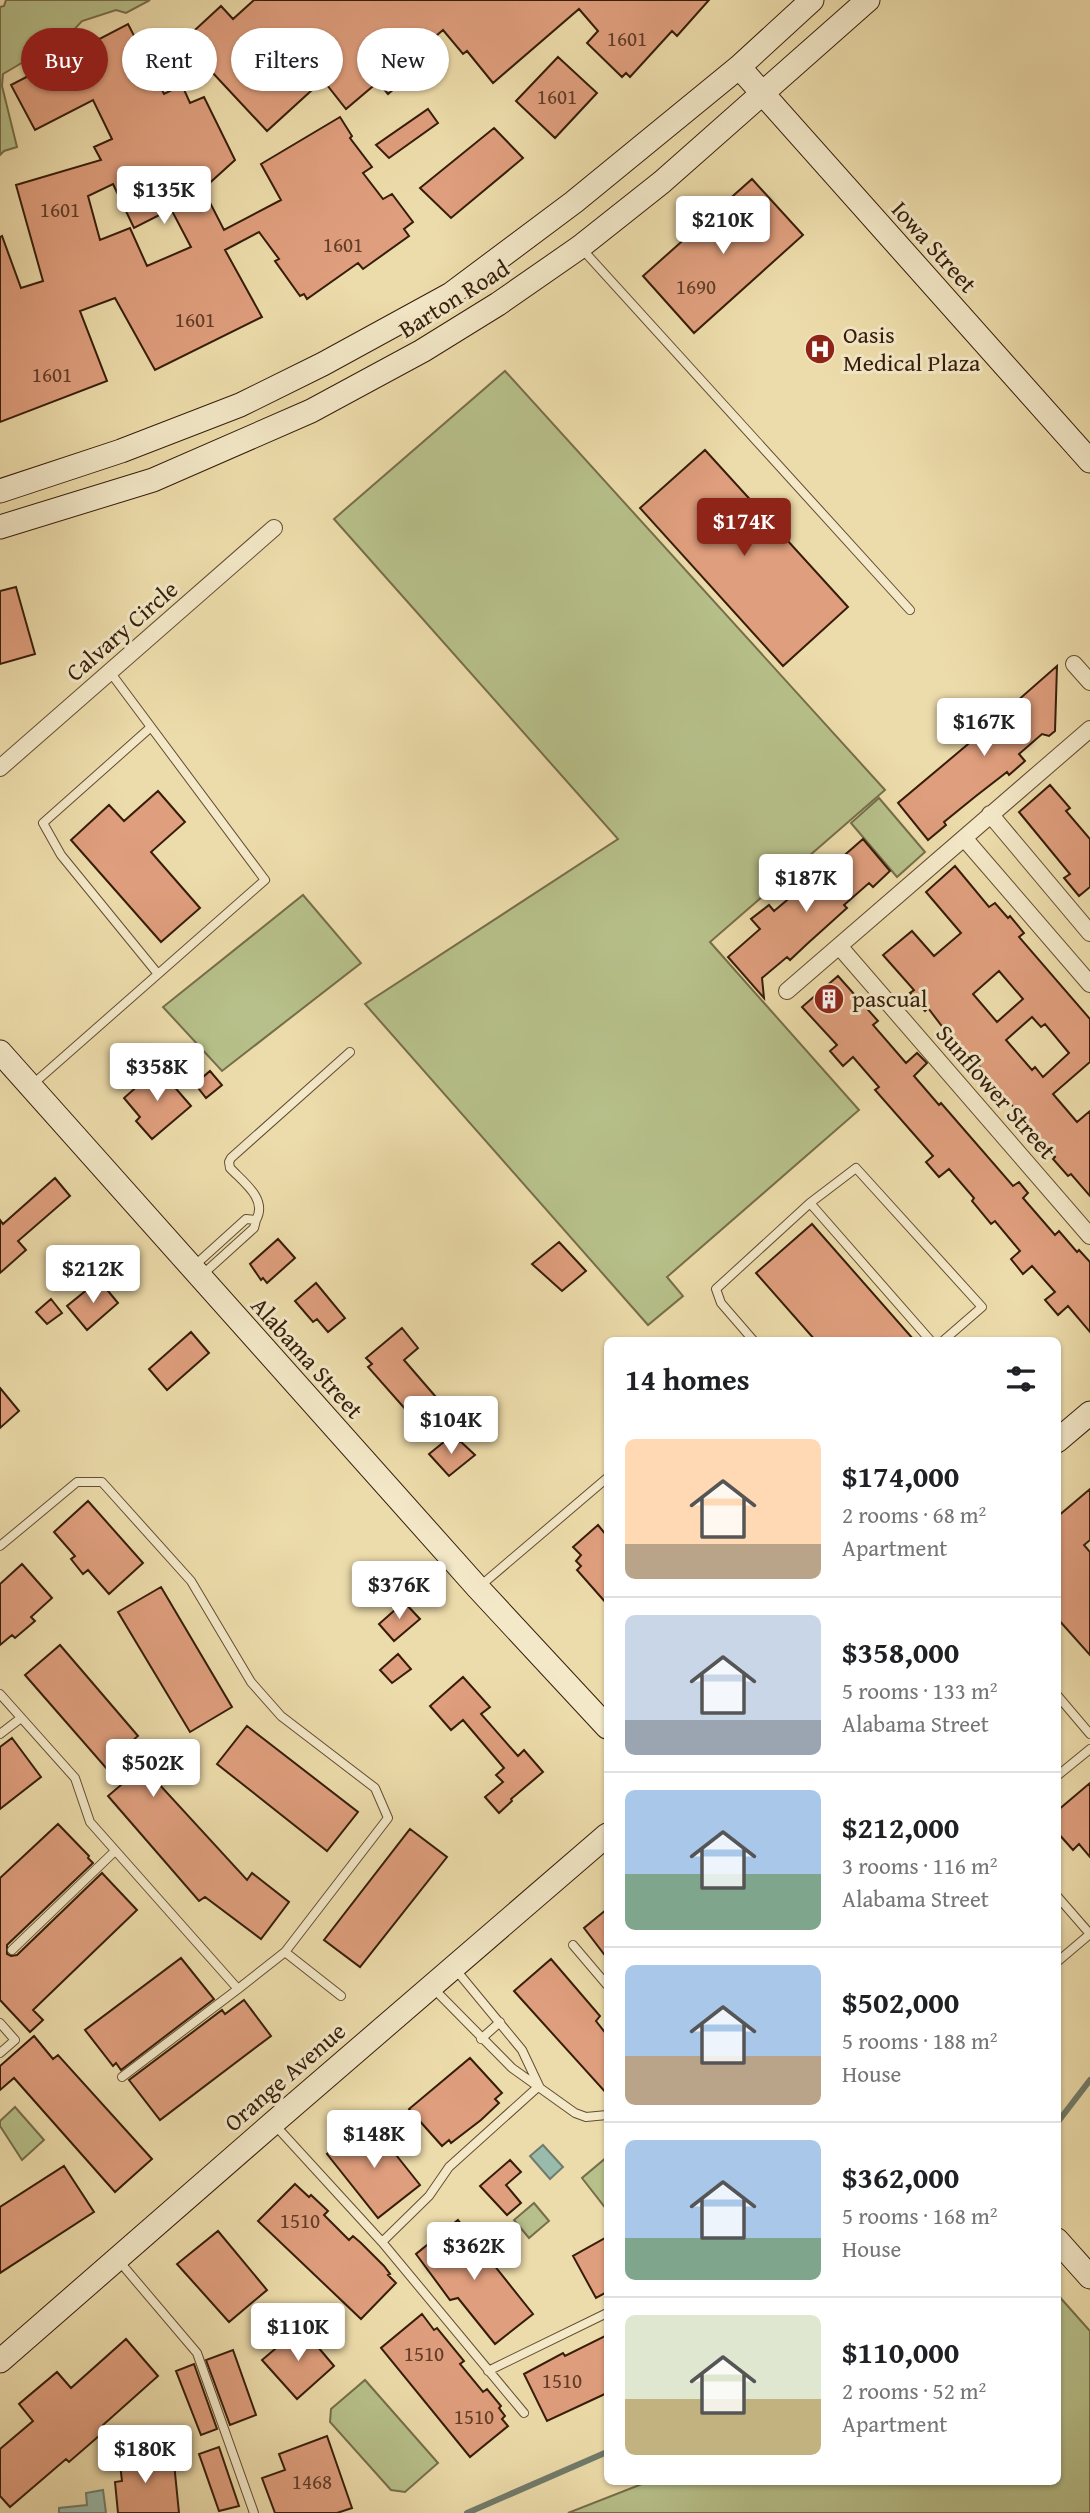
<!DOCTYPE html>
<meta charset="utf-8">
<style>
body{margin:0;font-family:"Gentium Book Plus",serif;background:#f2f2f2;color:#202124;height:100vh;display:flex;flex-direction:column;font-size:26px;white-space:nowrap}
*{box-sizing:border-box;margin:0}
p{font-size:23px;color:#757577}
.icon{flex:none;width:38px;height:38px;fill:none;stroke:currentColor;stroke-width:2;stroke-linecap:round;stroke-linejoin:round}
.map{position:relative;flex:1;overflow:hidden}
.panel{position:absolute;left:604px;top:1337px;width:457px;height:1148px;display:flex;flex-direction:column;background:#fff;border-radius:10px;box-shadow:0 2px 5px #0004}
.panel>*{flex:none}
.hud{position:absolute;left:21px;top:28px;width:478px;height:63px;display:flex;gap:14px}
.price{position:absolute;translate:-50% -60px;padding:0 16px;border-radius:7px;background:#fff;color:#222;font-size:23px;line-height:46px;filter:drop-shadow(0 2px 4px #0008)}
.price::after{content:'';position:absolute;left:50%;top:42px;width:21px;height:16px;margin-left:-10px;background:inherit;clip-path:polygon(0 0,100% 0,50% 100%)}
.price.current{background:#8f2418;color:#fff}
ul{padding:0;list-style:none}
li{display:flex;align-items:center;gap:21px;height:175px;padding:0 21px}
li+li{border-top:2px solid #e0e0e0}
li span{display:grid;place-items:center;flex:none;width:196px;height:140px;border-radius:10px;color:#555}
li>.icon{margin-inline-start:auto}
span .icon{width:84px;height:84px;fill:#fffc;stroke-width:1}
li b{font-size:30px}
h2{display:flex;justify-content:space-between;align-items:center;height:84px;padding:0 21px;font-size:30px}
.chip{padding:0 24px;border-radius:32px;background:#fff;box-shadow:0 2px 5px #0004;font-size:24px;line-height:63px}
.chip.current{background:#8f2418;color:#fff}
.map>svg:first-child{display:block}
.green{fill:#b7c08a;stroke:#766e4a;stroke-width:2}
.water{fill:#99bbac;stroke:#717c6b;stroke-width:2}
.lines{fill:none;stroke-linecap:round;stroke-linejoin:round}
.stream{stroke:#717c6b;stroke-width:6}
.building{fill:#df9e7d;stroke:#361d0a;stroke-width:2;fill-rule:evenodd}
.lane-casing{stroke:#644d32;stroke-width:10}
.street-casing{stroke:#644d32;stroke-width:18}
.secondary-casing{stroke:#361d0a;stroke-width:25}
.lane{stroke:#f3e8c8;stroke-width:8}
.street{stroke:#f3e8c8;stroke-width:16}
.secondary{stroke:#f3e8c8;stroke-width:23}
.labels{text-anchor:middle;stroke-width:6;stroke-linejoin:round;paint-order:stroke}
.number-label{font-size:21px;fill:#603d27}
.street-label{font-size:24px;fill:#361d0a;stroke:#f3e8c8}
.poi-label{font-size:24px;fill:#361d0a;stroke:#f3e8c8;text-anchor:start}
</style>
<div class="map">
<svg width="1090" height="2513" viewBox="0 0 1090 2513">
<rect width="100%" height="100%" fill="#eddcab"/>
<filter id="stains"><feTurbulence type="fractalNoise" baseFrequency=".00286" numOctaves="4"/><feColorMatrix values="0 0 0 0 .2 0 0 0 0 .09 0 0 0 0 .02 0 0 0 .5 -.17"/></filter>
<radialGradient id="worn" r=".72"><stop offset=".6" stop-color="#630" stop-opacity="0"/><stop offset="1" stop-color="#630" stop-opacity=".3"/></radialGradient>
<path class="green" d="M6,0h144l-24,13 -10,-3 -34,11 -13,14 -66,39 -1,12 15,61 -13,4 -4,4v-148l4,-1z
M505,371l380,419 -175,152 149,168 -192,167 16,19 -35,29 -283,-321 253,-165 -284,-320z
M879,798l46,54 -28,25 -46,-54z
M303,895l58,68 -139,108 -59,-64z
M15,2107l29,33 -22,20 -22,-34v-5z
M607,2157v53l-25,-32z
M534,2203l15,18 -20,17 -15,-18z
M1057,2294l33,37v182h-522l79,-31h410z
M365,2380l73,83 -33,29 -14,-2 -61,-68 1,-13z"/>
<path class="water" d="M543,2145l20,22 -13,12 -20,-23z
M103,2490l3,23h-47v-5l28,-3 -1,-12z"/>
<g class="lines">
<path class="stream" d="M1057,2123l33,-43
M467,2513l140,-61"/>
</g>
<path class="building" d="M254,0h455l-32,36 -5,-5 -42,46 -4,-4 -4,4 -35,-34 11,-12 -19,-22 -86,74 -26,-32 -4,3 -20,-24 -36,31 9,9 -28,24 -10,-12 -32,27 -23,-29 -56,51 -84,-90 38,-35 12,13z
M128,24l36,70 18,-9 8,18 14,-6 31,63 -32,29 21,41 57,-30 -20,-36 79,-47 12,19 -2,2 22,29 -9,6 20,26 9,-5 21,28 -9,7 5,7 -46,33 -5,-6 -51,36 -3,-5 -4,2 -25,-35 4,-2 -20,-27 -34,18 37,67 -107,53 -40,-72 -35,13 27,70 -107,41v-185l2,-1 19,52 22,-7 -27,-96 85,-25 -7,-13 18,-8 -19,-39 -58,30 -24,-45zM113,184l21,44 37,-19 20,38 -44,19 -17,-38 -30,12 -12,-44z
M558,57l39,36 -42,45 -39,-37z
M428,109l10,14 -49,35 -13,-13z
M494,128l29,30 -72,60 -31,-30z
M752,179l51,56 -109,98 -51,-57z
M705,450l143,157 -65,59 -143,-158z
M16,587l19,67 -35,10v-73z
M1057,666l-2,65 -6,5 -7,-2 -23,20 6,7 -16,14 -2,-3 -31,24 -32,26 2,3 -18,15 -30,-37 88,-74 -7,-7 15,-13 6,7z
M1050,785l20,23 -4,3 24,28v48l-11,9 -15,-18 6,-4 -51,-62z
M158,791l27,31 -34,30 49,56 -39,34 -90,-102 38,-35 15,16z
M863,839l27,32 -17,16 -4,-4 -25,22 3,3 -40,36 -17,16 -3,-3 -25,21 2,20 -36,-41 32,-28 -9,-10 18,-14 5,6 31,-26 2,3z
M955,866l34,41 6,-4 13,15 2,-2 14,17 -5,4 71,82v43l-37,32 24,28 13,-11v85l-19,-22 -3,2 -15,-17 2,-2 -84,-101 -4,3 -39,-51 -3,3 -15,-18 4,-3 -31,-35 29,-24 22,25 27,-23 -35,-41zM999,971l24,28 -26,23 -24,-28zM1032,1017l9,10 4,-3 24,29 -26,24 -8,-10 -3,3 -26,-30z
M838,976l40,45 -5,4 33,38 11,-10 10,10 -13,13 25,29 2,-2 72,83 6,-4 9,11 -5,5 32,37 4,-4 18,21 2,-2 11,12v70l-22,-26 -10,9 -13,-15 10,-8 -23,-26 -9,8 -12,-15 9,-8 -25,-30 -4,3 -19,-23 2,-3 -25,-29 -10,8 -13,-15 7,-6 -58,-66 4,-3 -26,-30 -10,9 -13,-15 7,-6 -35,-38z
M158,1068l33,38 -39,33 -16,-18 4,-4 -16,-19z
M210,1071l12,14 -16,13 -11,-14z
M55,1178l15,18 -52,45 8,9 -26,23v-53l3,4z
M812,1224l102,116h-99l-59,-67z
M278,1239l17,19 -28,25 -4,-5 -2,2 -11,-16z
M559,1242l27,29 -24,20 -30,-27z
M99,1280l19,23 -31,27 -20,-24z
M316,1283l29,35 -17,14 -11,-13 -4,3 -18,-21z
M51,1299l11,14 -15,11 -11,-12z
M402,1328l16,20 -14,12 44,51 -17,15 -11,-13 -6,6 -46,-52 4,-3 -6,-6z
M191,1332l18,21 -42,37 -18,-21z
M0,1388l19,23 -19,17z
M450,1437l6,8 4,-4 15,14 -26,21 -20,-22z
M1090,1489v51l-6,5 6,7v103l-33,-37v-101z
M88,1501l55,62 -34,31 -21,-24 -5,4 -12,-15 4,-3 -21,-24z
M598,1525l9,11v68l-30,-34 4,-4 -5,-5 5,-6 -8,-8z
M22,1564l30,34 -21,19 4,4 -20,17 -3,-3 -12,10v-61z
M161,1587l71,120 -42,25 -72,-120z
M404,1602l16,17 -26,22 -15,-17z
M60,1645l78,91 -13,11 122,133 5,-7 37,29 -28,37 -56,-42 -6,4 -91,-105 13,-11 -96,-110z
M398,1654l13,15 -19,14 -12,-13z
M463,1677l27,30 -9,7 37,42 6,-6 19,22 -32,27 1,2 -13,12 -14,-16 18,-15 -7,-7 8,-7 -41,-48 -12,10 -21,-24z
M247,1726l111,86 -31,39 -110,-87z
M12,1738l29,39 -41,32v-62z
M1090,1783v74l-11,-13 -6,6 -16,-18v-21z
M58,1824l31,32 -1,2 5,5 -86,82v9l4,2 6,-1 85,-82 35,37 -104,100 10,10 -13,12 -30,-32v-122z
M410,1829l37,28 -87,110 -36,-27z
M607,1909v49l-23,-30z
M181,1958l33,41 -93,71 -5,-7 -3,3 -28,-36z
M551,1959l49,57 -4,5 11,14v59l-93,-103z
M244,2000l27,36 -111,84 -31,-40 93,-70 3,4z
M34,2036l19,23 5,-4 94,104 -37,33 -101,-114 -14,12v-24z
M470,2058l32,35 -7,6 4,4 -18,17 -30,23 -2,-3 -7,6 -33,-37z
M369,2121l51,64 -42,33 -51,-64z
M510,2160l11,12 -15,13 15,18 -14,12 -27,-29z
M64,2166l30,46 -94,61v-66z
M295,2184l14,13 2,-2 17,16 -4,4 25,25 4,-4 8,7 23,23 6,8 -2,1 8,8 -35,36 -103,-98z
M458,2220l75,94 -38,30 -37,-46 -8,2 -34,-46z
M218,2231l49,59 -38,32 -52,-58z
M607,2237v55l-11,6 -23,-42z
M422,2314l12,16 3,-2 27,33 -4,3 23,28 4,-3 14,17 -2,2 6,8 -3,3 6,7 -38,31 -89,-109z
M301,2327l33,39 -37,33 -35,-39z
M607,2335v58l-60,28 -23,-47 39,-21 2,3z
M126,2339l32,37 -55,49 4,4 -38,33 -3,-3 -56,48 -10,-11v-47l33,-28 -14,-17 38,-32 14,16z
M233,2350l23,65 -26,10 -24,-65z
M194,2364l23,65 -16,6 -25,-64z
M327,2436l25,72 -15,5h-62l-13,-35 23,-8 -6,-16z
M141,2445l3,22 30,-4 5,50h-61l-3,-31 7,-1 -4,-33z
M219,2447l20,59 -20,5 -20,-57z"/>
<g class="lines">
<g class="lane-casing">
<path id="lane" d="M582,249l328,361
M151,727l-108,96 18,32 97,119
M33,1084l232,-204 -155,-208
M810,1203l120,137
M256,1220c12,-21 -13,-38 -26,-52l-1,-6 2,-4 119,-106
M194,1266l52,-47 10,1 -2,8 -52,47
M753,1340l-32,-37 -5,-14 94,-86 46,-35 126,139 -38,33
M0,1546l77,-64h25l89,99 60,101 30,34 94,72 13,30 -103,134 -47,37 -148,-167 -15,-44 -75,-84
M479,1587l128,-109
M1057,1695l33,39
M0,1734l21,-16
M1057,1776l33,-27
M1057,1896l33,38 -33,28
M573,1945l34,40
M12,1950l103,-99
M285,1952l56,44
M456,1970l66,80 17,36
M432,1987l80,81 63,45 11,4 21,-2
M0,2023l15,17 -15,13
M481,2039l19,-17
M122,2077l116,-88
M274,2124l108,118 142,171
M382,2242l47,-46 20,-29 90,-81
M119,2261l78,92 57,160
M488,2371l119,-58"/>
</g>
<g class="street-casing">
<path id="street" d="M1074,664l16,18
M0,768l274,-240
M990,814l100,119
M964,838l126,146
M839,946l251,290
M787,991l303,-262"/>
</g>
<g class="secondary-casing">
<path id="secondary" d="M739,67l351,394
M0,491l121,-40 119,-46 83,-41 128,-70 123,-92 165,-135 73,-67
M0,527l153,-47 158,-69 111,-60 76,-47 82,-57 82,-65 206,-182
M0,1052l478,536 129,139
M1057,1441l33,-28
M1057,2240l33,37
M0,2361l273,-238 334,-288"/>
</g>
<use href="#lane" class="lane"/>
<use href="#street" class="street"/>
<use href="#secondary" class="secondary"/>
</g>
<defs>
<g id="hospital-disc" transform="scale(1.575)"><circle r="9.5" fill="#8f2418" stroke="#f3e8c8"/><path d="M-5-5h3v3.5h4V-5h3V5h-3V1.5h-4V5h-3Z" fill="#fff"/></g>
<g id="building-disc" transform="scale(1.575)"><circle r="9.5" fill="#8f2418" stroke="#f3e8c8"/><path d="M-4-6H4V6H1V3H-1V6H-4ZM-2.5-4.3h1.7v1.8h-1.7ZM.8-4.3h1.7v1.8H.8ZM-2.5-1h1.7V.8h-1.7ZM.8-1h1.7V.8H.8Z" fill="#fff"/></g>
</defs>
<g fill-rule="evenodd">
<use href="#hospital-disc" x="820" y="349"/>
<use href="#building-disc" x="829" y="999"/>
</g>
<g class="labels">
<g class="number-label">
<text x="627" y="46">1601</text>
<text x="557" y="104">1601</text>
<text x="60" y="217">1601</text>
<text x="343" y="252">1601</text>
<text x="696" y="294">1690</text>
<text x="195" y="327">1601</text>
<text x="52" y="382">1601</text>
<text x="300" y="2228">1510</text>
<text x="424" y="2361">1510</text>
<text x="562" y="2388">1510</text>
<text x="474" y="2424">1510</text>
<text x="312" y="2489">1468</text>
</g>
<g class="street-label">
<text transform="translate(934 247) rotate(48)" y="8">Iowa Street</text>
<text transform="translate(454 299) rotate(-32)" y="8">Barton Road</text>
<text transform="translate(122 631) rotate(-41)" y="8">Calvary Circle</text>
<text transform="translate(996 1092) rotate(49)" y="8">Sunflower Street</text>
<text transform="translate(307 1358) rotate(48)" y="8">Alabama Street</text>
<text transform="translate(285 2077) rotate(-41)" y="8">Orange Avenue</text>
</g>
<g class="poi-label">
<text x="843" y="343">Oasis<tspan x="843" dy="28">Medical Plaza</tspan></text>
<text x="852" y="1007">pascual</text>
</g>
</g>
<rect width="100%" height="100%" filter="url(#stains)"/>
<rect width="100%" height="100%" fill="url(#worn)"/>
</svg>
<b class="price" style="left:164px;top:226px">$135K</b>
<b class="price" style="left:723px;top:256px">$210K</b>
<b class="price current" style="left:744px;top:558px">$174K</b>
<b class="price" style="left:984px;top:758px">$167K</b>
<b class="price" style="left:806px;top:914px">$187K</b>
<b class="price" style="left:157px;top:1103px">$358K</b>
<b class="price" style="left:93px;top:1305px">$212K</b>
<b class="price" style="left:451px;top:1456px">$104K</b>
<b class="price" style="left:399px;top:1621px">$376K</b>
<b class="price" style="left:153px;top:1799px">$502K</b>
<b class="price" style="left:374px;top:2170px">$148K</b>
<b class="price" style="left:474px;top:2282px">$362K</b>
<b class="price" style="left:298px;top:2363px">$110K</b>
<b class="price" style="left:145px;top:2485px">$180K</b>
<div class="hud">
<a class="chip current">Buy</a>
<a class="chip">Rent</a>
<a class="chip">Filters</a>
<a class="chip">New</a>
</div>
<section class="panel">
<h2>14 homes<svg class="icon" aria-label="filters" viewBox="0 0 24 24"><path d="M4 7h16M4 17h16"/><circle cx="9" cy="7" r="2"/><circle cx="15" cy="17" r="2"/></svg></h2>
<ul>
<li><span style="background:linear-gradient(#ffd9b3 75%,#b9a48a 0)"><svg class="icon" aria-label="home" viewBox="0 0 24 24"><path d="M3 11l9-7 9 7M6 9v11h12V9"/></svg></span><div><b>$174,000</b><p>2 rooms · 68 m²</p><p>Apartment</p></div></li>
<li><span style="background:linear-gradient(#c9d6e8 75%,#9aa5b1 0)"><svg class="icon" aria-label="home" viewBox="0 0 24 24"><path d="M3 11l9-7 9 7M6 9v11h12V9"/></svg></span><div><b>$358,000</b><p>5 rooms · 133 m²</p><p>Alabama Street</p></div></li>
<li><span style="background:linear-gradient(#a9c7e8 60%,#7fa58c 0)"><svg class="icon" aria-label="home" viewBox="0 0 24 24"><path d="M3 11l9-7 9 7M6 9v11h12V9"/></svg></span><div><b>$212,000</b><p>3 rooms · 116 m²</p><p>Alabama Street</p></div></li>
<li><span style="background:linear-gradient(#a9c7e8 65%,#b9a48a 0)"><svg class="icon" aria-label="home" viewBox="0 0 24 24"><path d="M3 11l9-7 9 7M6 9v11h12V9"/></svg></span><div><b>$502,000</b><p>5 rooms · 188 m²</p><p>House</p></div></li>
<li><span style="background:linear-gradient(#a9c7e8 70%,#7fa58c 0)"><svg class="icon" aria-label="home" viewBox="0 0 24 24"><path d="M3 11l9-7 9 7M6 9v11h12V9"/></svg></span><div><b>$362,000</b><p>5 rooms · 168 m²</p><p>House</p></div></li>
<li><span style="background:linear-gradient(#dfe7d0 60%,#c2b280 0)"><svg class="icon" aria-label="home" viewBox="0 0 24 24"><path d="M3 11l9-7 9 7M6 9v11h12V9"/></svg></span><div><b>$110,000</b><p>2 rooms · 52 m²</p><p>Apartment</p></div></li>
</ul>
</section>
</div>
